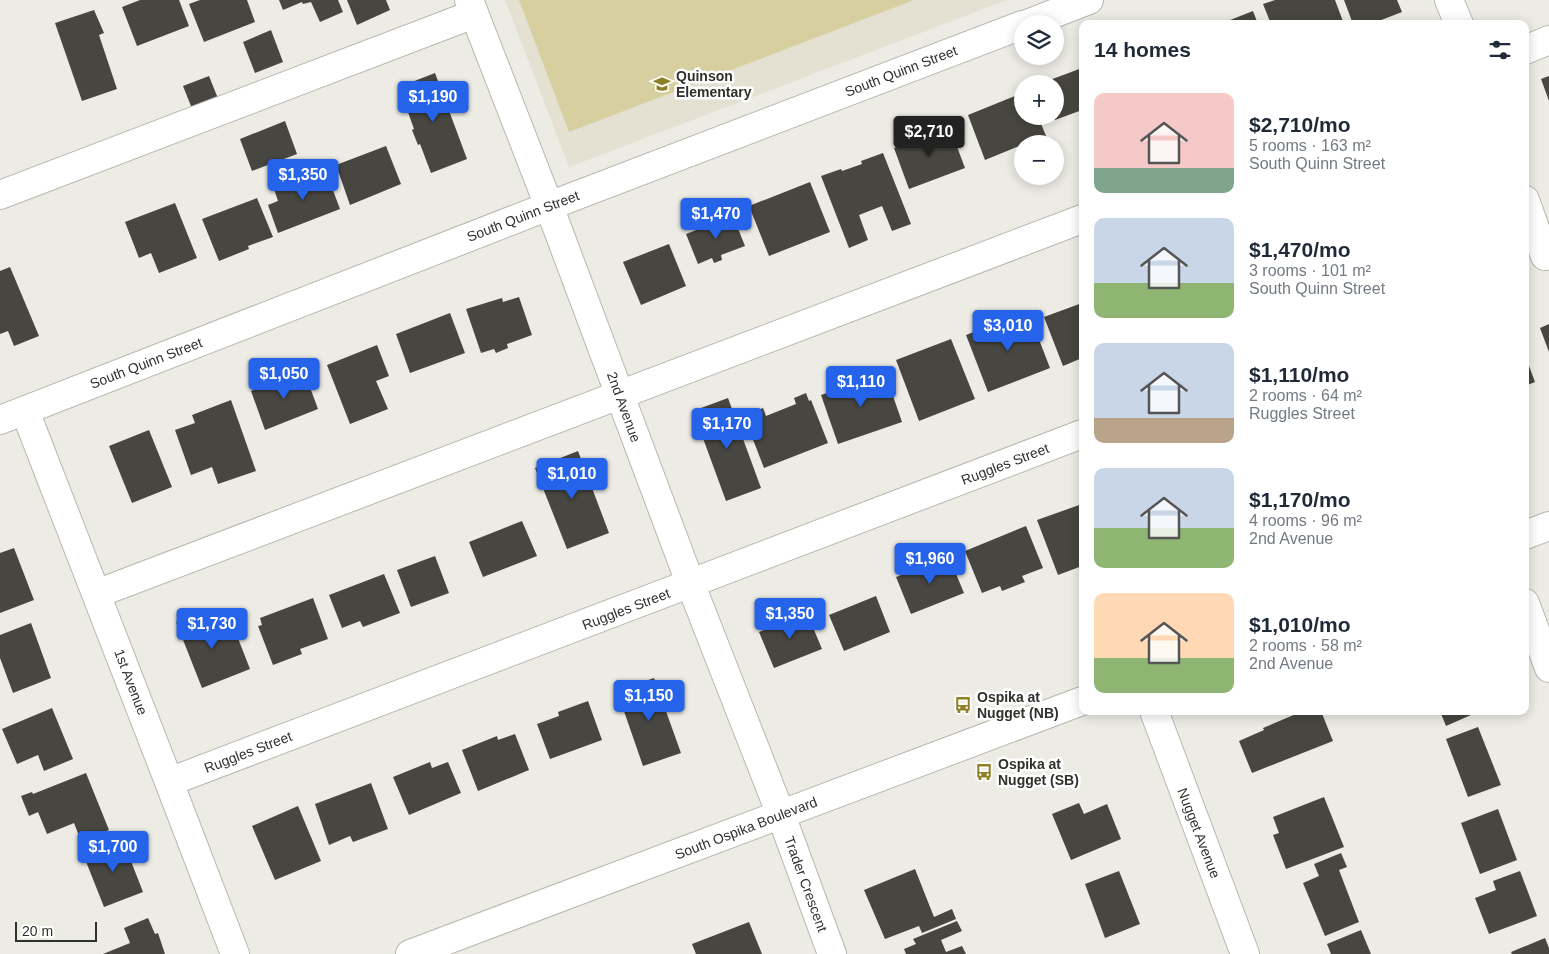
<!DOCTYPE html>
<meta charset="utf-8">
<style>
body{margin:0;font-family:Arial,sans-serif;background:#f2f2f3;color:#1f2937;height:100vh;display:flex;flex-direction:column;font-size:19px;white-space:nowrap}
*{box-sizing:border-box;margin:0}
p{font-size:16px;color:#747a83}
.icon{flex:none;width:28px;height:28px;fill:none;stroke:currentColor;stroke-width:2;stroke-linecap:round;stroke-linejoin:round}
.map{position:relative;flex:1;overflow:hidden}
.sheet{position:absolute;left:1079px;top:20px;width:450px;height:695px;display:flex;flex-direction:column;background:#fff;border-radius:10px;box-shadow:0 2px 12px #0003}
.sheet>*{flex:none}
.buttons{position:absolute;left:1014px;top:15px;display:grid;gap:10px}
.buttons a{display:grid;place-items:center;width:50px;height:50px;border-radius:50%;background:#fff;box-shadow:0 2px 12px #0003;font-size:25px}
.scale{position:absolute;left:15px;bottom:12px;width:82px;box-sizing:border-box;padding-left:5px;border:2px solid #30302d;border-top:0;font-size:14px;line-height:18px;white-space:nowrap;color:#30302d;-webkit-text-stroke:4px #fff;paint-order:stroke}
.price{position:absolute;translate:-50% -42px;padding:0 11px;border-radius:5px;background:#2563eb;color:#fff;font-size:16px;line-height:32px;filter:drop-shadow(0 1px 2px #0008)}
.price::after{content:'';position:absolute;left:50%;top:30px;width:15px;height:11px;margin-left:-8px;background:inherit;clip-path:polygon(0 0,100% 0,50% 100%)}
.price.active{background:#222;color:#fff}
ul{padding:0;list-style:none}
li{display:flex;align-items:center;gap:15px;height:125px;padding:0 15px}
li span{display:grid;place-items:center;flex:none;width:140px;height:100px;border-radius:10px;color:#555}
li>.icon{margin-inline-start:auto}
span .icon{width:60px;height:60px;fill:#fffc;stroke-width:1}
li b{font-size:21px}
h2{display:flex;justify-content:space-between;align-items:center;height:60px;padding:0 15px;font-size:21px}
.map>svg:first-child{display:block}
.built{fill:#e4e1d3}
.green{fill:#d7cf9f}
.building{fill:#474640}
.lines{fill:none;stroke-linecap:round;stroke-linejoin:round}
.minor-casing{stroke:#b8b7b0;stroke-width:30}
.minor{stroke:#fff;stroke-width:28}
.labels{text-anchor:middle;stroke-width:5;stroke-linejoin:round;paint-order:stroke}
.street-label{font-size:14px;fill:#30302d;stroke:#fff}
.poi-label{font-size:14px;font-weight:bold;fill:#30302d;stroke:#fff;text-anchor:start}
</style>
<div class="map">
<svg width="1549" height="954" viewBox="0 0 1549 954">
<rect width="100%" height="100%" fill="#ecebe4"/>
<path class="built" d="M505,0h502l-438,167z"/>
<path class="green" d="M519,0h395l-345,132z"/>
<path class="building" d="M140,0h39l10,26 -52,20 -15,-39z
M200,0h47l8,22 -51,20 -15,-38z
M279,0h59l5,12 -23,10 -9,-20 -8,2 -1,-2 -19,8z
M347,0h39l4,10 -33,15z
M1275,0h60l9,24h-73l-8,-20z
M1344,0h53l5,12 -31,12h-18z
M94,10l10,23 -5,2 18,54 -35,12 -27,-78z
M1253,11l5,13h-38z
M271,30l12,32 -28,11 -12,-31z
M1082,68v42l-27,10 -2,-4h2v-32h-16z
M435,73l32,86 -36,14 -11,-29 -2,1 -6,-15 2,-1 -15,-42z
M209,76l10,25 -26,10 -10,-25z
M1549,76v25l-8,-22z
M1022,93v23h16l8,20 -19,8h-5v1l-37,15 -17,-45z
M285,121l12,33 -45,17 -12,-32z
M950,128l15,40 -56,21 -15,-41z
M386,146l15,38 -51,21 -14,-40z
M883,153l28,71 -19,7 -10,-25 -23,9 9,25 -19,8 -28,-72 20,-7 1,2 20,-7 -1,-3z
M325,169l15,40 -62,24 -10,-28 10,-4 -4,-12z
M810,182l20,50 -61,24 -20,-50z
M257,198l16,39 -25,9 1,3 -30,12 -17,-42z
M175,203l22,55 -38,15 -8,-20 -12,5 -14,-36z
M733,216l12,30 -24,9 1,5 -8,3 -2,-5 -14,6 -12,-30z
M669,244l17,42 -45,19 -18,-43z
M10,267l29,69 -25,10 -6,-15 -8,3v-63z
M519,297l13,38 -25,9 1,4 -12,5 -2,-4 -13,4 -15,-44 36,-11 1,4z
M1082,303v55l-19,8 -19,-49z
M1028,311l22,57 -62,24 -22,-57z
M450,313l15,40 -55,20 -14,-39z
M1549,324v28l-9,-24z
M951,339l24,60 -56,22 -23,-61z
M377,345l12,31 -13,5 12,28 -38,15 -23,-59z
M1525,355l10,27 -10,4z
M304,371l14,38 -53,21 -14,-39z
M885,373l17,49 -64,22 -17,-49z
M806,393l3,8 2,-1 17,43 -64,25 -17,-44 4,-2 -3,-8 15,-6 3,8 30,-12 -2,-6z
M728,398l33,90 -35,13 -33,-90z
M231,400l25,71 -38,13 -6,-17 -21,8 -16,-45 20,-7 -3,-8z
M149,430l23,57 -40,16 -23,-57z
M578,451l31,82 -42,16 -32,-81z
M1082,504v62l-24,9 -21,-55z
M522,521l15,35 -54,21 -14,-35z
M1026,526l17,42 -21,8 3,6 -23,9 -2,-5 -18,7 -17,-42z
M14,548l20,52 -34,13v-60z
M435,556l14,37 -38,14 -14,-37z
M949,557l15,36 -53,21 -15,-37z
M384,574l16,39 -37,14 -3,-6 -18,7 -13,-33z
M876,596l14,36 -46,19 -15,-36z
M313,598l15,41 -28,10 2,5 -29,11 -15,-39 4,-1 -2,-7z
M204,611l9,25 21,-8 16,41 -48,19 -26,-66z
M807,613l15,36 -48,19 -15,-36z
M31,623l20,55 -38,15 -13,-35v-23z
M654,678l27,75 -38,13 -26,-75z
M588,701l14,39 -52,19 -13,-35 22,-8 -1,-4z
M52,708l21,51 -29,12 -6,-16 -21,9 -15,-35z
M1303,711h18l12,30 -81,32 -13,-32 25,-11 -1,-2z
M1440,711h30l1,4 -25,11z
M1478,727l23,58 -33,12 -22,-58z
M515,734l14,36 -51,21 -16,-41 35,-14 1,4z
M430,762l2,6 16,-6 13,31 -52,22 -16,-38z
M86,773l23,57 -28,11 -7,-18 -27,11 -9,-22 -9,4 -8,-20 11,-4 1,2z
M371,783l17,46 -35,13 -3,-6 -21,9 -14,-41z
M1324,797l20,50 -58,22 -13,-34 6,-2 -6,-16z
M1079,803l5,11 23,-10 14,35 -50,21 -19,-46z
M298,806l23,55 -46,19 -23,-54z
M1498,809l19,51 -37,14 -19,-51z
M122,838l21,54 -39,15 -21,-53z
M1341,853l6,14 -8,3 20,52 -34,14 -22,-53 16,-7 -5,-12z
M915,869l19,48 18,-8 4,10 -34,14 -3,-7 -34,13 -21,-49z
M1119,871l21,53 -35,14 -20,-54z
M1520,871l17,45 -48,18 -14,-36 21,-8 -3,-9z
M148,918l7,16 3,-1 7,21h-62l27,-11 -6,-15z
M957,921l5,10 -21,9 5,12 16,-6 4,8h-60l-2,-5 12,-5 -3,-5z
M749,922l13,32h-66l-4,-10z
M1361,930l10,24h-40l-4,-10z
M1545,938l4,10v6h-37l-1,-2z"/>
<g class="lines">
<g class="minor-casing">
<path id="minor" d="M469,0l80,206 142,379 90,230 51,139
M1449,0l10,24
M1027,24l62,-24
M1525,50l24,-10
M0,195l474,-181
M1525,200l20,56
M25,411l144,371 66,172
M0,420l549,-214 473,-181
M1525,535l24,-9
M96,594l986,-375
M1525,603l24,65
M1154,711l91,243
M169,782l913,-348
M410,954l672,-253"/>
</g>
<use href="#minor" class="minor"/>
</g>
<defs>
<g id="school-bare" transform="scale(1.35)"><path d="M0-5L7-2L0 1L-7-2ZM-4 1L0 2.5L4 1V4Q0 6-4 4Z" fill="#8e8027" stroke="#fff" stroke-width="2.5" paint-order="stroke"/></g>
<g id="bus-bare" transform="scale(1.35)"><path d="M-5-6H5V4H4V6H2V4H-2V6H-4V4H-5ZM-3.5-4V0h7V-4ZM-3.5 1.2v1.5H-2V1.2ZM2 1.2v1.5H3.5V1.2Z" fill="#8e8027" stroke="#fff" stroke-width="2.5" paint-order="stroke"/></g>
</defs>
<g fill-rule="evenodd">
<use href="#school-bare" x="662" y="84"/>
<use href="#bus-bare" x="963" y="705"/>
<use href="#bus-bare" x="984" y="772"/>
</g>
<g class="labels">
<g class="street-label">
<text transform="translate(901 71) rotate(-21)" y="5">South Quinn Street</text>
<text transform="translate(523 216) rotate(-21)" y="5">South Quinn Street</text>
<text transform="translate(146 363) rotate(-21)" y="5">South Quinn Street</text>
<text transform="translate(624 407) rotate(70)" y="5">2nd Avenue</text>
<text transform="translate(1005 464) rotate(-21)" y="5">Ruggles Street</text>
<text transform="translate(626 609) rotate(-21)" y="5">Ruggles Street</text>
<text transform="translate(131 682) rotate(69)" y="5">1st Avenue</text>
<text transform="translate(248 752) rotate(-21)" y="5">Ruggles Street</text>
<text transform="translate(746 828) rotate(-21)" y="5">South Ospika Boulevard</text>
<text transform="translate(1199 833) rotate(69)" y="5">Nugget Avenue</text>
<text transform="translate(806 884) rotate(70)" y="5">Trader Crescent</text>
</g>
<g class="poi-label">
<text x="676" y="81">Quinson<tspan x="676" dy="16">Elementary</tspan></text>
<text x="977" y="702">Ospika at<tspan x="977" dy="16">Nugget (NB)</tspan></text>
<text x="998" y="769">Ospika at<tspan x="998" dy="16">Nugget (SB)</tspan></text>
</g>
</g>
</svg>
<div class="buttons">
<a><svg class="icon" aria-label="layers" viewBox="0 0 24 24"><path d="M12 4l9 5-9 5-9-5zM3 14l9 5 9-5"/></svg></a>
<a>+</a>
<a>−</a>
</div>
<div class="scale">20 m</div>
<b class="price" style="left:433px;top:123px">$1,190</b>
<b class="price active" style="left:929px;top:158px">$2,710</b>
<b class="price" style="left:303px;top:201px">$1,350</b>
<b class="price" style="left:716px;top:240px">$1,470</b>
<b class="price" style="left:1008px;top:352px">$3,010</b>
<b class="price" style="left:284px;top:400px">$1,050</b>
<b class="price" style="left:861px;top:408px">$1,110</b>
<b class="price" style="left:727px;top:450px">$1,170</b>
<b class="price" style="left:572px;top:500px">$1,010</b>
<b class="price" style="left:930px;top:585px">$1,960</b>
<b class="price" style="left:790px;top:640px">$1,350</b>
<b class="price" style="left:212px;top:650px">$1,730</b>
<b class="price" style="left:649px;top:722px">$1,150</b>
<b class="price" style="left:113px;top:873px">$1,700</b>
<section class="sheet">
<h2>14 homes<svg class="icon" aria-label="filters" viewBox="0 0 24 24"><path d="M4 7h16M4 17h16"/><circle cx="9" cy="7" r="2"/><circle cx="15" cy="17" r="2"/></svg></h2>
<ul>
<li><span style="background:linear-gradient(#f6c9c9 75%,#7fa58c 0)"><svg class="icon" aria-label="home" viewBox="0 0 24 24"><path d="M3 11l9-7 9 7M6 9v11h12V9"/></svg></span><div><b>$2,710/mo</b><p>5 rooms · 163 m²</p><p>South Quinn Street</p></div></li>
<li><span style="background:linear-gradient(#c9d6e8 65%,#8fb573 0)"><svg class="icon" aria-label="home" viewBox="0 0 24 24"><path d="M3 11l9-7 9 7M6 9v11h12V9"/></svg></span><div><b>$1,470/mo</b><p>3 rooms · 101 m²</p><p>South Quinn Street</p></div></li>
<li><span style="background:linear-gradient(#c9d6e8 75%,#b9a48a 0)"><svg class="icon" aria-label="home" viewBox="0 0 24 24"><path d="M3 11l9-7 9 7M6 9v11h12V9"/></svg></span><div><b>$1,110/mo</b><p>2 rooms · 64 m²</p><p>Ruggles Street</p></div></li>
<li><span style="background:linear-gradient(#c9d6e8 60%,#8fb573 0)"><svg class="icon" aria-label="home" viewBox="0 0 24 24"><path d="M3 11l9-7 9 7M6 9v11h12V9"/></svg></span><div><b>$1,170/mo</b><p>4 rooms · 96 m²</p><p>2nd Avenue</p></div></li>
<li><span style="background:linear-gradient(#ffd9b3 65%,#8fb573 0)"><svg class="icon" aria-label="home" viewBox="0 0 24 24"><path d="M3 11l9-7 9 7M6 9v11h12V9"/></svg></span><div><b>$1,010/mo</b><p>2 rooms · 58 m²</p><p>2nd Avenue</p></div></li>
</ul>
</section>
</div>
